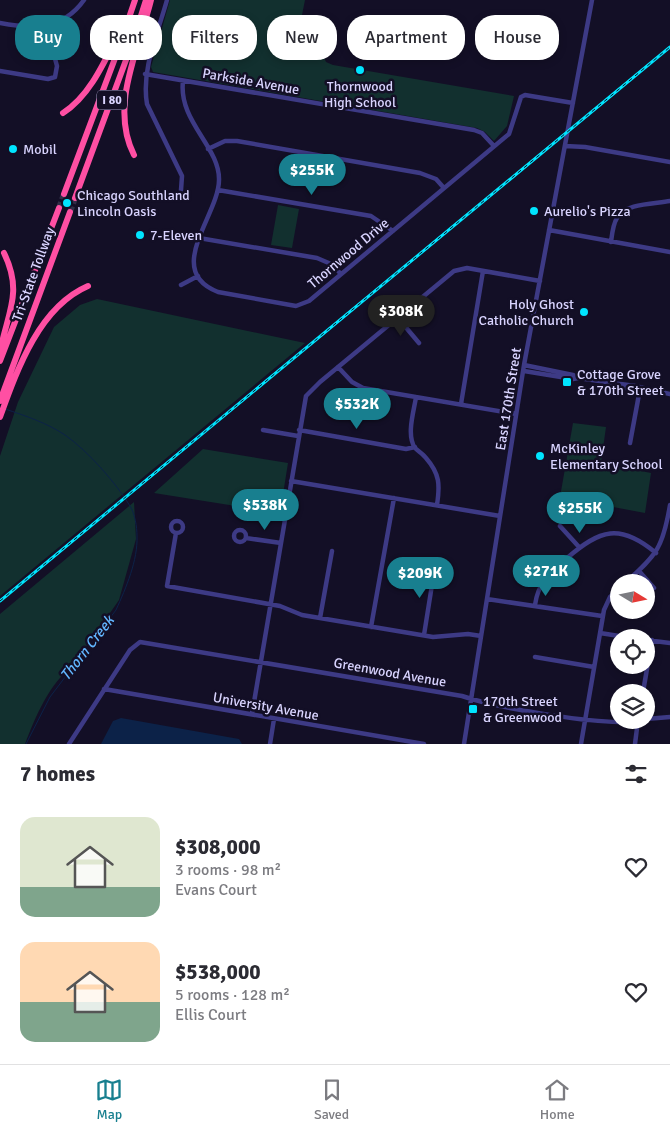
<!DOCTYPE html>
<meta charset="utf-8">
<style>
body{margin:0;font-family:Signika,sans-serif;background:#f2f2f3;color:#2b2b33;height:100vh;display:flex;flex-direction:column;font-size:19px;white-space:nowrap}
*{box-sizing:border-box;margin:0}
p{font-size:16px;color:#7c7c81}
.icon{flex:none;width:28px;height:28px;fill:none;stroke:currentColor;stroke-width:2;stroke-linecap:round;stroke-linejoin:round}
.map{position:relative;height:744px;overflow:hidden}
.panel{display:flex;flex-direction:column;background:#fff;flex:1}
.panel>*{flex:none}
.guide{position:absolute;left:15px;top:15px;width:640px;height:45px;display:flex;gap:10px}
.needle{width:32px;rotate:100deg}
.fabs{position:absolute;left:610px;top:574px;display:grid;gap:10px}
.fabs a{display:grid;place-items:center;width:45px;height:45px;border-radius:50%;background:#fff;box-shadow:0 2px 8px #0003;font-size:25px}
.price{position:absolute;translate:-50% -42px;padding:0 11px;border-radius:18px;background:#187f8f;color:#fff;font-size:16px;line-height:32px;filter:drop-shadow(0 1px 2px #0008)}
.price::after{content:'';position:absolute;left:50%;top:30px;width:15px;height:11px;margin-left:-8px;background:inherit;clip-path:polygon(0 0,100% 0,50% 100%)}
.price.active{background:#222;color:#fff}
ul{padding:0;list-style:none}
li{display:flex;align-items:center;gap:15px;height:125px;padding:0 20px}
li span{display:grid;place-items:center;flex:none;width:140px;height:100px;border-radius:15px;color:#555}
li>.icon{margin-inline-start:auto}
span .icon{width:60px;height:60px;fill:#fffc;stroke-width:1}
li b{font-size:21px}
h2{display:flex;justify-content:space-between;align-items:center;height:60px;padding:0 20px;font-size:21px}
.tag{padding:0 18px;border-radius:20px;background:#fff;box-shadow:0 2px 8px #0003;font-size:18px;line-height:45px}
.tag.active{background:#187f8f;color:#fff}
.tab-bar{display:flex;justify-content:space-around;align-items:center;height:70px;border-top:1px solid #e1e1e2;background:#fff;font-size:14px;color:#7c7c81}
.tab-bar a{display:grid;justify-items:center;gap:2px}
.tab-bar .active{color:#187f8f}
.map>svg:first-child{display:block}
.green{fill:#12302f}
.water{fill:#0c2248}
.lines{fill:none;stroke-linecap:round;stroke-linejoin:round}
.stream{stroke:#0c2248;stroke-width:1}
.highway-tunnel{stroke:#312d47;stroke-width:6;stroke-dasharray:6 3;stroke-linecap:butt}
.minor{stroke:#3d3a85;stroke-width:4.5}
.highway{stroke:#ff4fa3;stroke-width:6}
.rail-casing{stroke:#00e5ff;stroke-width:3}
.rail{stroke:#130f26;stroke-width:1;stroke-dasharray:4;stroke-linecap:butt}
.poi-dot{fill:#00e5ff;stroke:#130f26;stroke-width:2}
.labels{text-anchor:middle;stroke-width:5;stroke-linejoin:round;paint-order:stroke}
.shield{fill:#130f26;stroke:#9e99be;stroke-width:1}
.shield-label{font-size:12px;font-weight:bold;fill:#d9d4ff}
.street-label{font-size:14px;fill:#d9d4ff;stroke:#130f26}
.poi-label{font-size:14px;fill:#d9d4ff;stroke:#130f26;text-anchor:start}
.water-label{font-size:15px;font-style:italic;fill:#62b6ff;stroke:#130f26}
</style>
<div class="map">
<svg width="670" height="744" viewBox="0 0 670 744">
<rect width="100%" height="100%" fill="#130f26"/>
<path class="green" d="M170,0h135l-4,20 27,5 -5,30 3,7 7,3 181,31 -7,30 -13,15 -9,-9 -8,-4 -324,-56 -2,-5z
M278,205l21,4 -7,39 -21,-3z
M97,299l208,44 -305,253v-140l18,-54 36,-75 26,-22z
M573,423l33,4 -5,36 50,10 -6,40 -85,-16z
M203,449l85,14 -8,50 -126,-20z
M134,502l2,37 -17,61 -45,65c-25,18 -39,53 -49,79h-25v-130z"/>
<path class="water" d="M121,718l118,21 3,5h-141l12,-23z"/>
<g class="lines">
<path class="stream" d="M5,409c21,7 42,14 60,26 23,16 51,48 65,71 5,8 7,21 7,30 1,24 -11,52 -21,74l-66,87 -24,47"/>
<path class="highway-tunnel" d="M59,208l5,-14
M70,212l5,-14"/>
<path class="minor" d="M167,0c-9,33 -26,69 -20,104l35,72 -1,14
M0,23c32,6 63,7 84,-23
M0,71l48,8 7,-2 2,-11 -11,-40
M145,74l329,56 8,3 12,13
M183,81c-5,40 37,66 36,99 0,35 -56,91 -1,112l78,14 13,-5 200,-167 12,-37 4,-2 48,8
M565,146l20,1 85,15
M208,149l17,-8h12l183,32 16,6 8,9
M218,190l153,26 22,15
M549,230l121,22
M199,238l118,20 14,6 10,10
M611,242c1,-8 2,-18 6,-24 8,-15 38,-14 53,-17
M181,285l17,-9
M398,318l21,25
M524,365l49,10 5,3
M338,367l14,15 11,6 153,26
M524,371l49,8 5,-1 57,8 35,8
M611,384l23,6 6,-1
M416,397c-2,14 -10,38 -1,51 3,3 8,6 11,10 14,16 14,27 11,47
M461,404l22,-133
M263,430l35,6
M299,430l107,19 9,-2
M630,443l10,-54
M291,481l209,35
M171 527a6 6 0 1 1 12 0a6 6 0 1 1-12 0Z
M560,526l19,21
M234 536a6 6 0 1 1 12 0a6 6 0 1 1-12 0Z
M176,533l-9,53 113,20 22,9 131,22 35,-3 13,2
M246,538l35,5
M639,571l15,17
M626,582c31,-27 37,-35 44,-77
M487,599l115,17
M535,605c3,-22 14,-32 31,-46 34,-30 54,-36 90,-6
M320,618l12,-67
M371,627l23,-129
M600,633l32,5
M424,635l11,-69
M646,640l24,3
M535,657l59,10
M104,689l320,55
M643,692l9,-52
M252,714l54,-318 14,-14 134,-111 13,-3 73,13
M646,719l24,-2
M69,744l61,-94 10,-8 322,54c32,11 146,32 177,24
M270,744l4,-25
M464,744l60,-379 68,-365
M581,744l23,-134 6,-13 9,-8
M635,744l3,-24"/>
<path class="highway" d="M63,113c30,-19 45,-60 61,-90
M134,155c-25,-49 5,-106 17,-155
M64,194l53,-141 18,-53
M75,198l58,-157 13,-41
M0,351c8,-39 23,-59 4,-98
M0,361l59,-153
M0,401l70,-189
M0,417c17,-47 39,-110 88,-131"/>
<g class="rail-casing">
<path id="rail" d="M0,601l670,-554"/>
</g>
<use href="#rail" class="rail"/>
</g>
<g class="poi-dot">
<circle cx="360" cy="70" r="5"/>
<circle cx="13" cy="149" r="5"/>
<circle cx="67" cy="203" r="5"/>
<circle cx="534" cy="211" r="5"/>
<circle cx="140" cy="235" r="5"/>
<circle cx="584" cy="312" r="5"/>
<rect x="562" y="377" width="10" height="10" rx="2.5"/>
<circle cx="540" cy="456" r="5"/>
<rect x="468" y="704" width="10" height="10" rx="2.5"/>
</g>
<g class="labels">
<rect class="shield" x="97" y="90.5" width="30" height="19" rx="4"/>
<g class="shield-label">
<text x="112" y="104">I 80</text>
</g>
<g class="street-label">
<text transform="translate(251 81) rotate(10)" y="5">Parkside Avenue</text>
<text transform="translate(348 253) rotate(-40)" y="5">Thornwood Drive</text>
<text transform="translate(33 274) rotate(-70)" y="5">Tri-State Tollway</text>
<text transform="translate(508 399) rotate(-81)" y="5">East 170th Street</text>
<text transform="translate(390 672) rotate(10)" y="5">Greenwood Avenue</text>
<text transform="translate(266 706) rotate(10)" y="5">University Avenue</text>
</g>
<g class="poi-label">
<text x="360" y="91" text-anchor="middle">Thornwood<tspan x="360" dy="16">High School</tspan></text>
<text x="23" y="154">Mobil</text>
<text x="77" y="200">Chicago Southland<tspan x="77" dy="16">Lincoln Oasis</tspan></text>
<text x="544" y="216">Aurelio's Pizza</text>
<text x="150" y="240">7-Eleven</text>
<text x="574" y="309" text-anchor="end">Holy Ghost<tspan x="574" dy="16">Catholic Church</tspan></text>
<text x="577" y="379">Cottage Grove<tspan x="577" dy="16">&amp; 170th Street</tspan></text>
<text x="550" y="453">McKinley<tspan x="550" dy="16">Elementary School</tspan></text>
<text x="483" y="706">170th Street<tspan x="483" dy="16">&amp; Greenwood</tspan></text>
</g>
<g class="water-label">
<text transform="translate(87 648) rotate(-52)" y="5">Thorn Creek</text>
</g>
</g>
</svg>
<div class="fabs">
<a><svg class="needle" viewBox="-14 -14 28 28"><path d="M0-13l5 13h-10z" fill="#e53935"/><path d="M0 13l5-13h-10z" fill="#7c7c81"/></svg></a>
<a><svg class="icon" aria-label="locate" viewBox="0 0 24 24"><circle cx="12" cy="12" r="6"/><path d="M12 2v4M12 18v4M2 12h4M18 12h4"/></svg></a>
<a><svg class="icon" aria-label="layers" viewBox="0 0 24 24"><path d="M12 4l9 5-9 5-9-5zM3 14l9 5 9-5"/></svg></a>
</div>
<b class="price" style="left:312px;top:196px">$255K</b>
<b class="price active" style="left:401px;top:337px">$308K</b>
<b class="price" style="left:357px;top:430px">$532K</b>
<b class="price" style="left:265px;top:531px">$538K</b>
<b class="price" style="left:580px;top:534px">$255K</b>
<b class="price" style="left:546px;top:597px">$271K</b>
<b class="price" style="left:420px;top:599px">$209K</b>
<div class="guide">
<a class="tag active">Buy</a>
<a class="tag">Rent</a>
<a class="tag">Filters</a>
<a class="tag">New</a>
<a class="tag">Apartment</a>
<a class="tag">House</a>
</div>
</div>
<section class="panel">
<h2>7 homes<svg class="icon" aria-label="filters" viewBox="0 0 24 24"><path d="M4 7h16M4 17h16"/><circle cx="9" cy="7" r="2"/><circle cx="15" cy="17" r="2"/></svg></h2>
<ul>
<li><span style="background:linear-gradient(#dfe7d0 70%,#7fa58c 0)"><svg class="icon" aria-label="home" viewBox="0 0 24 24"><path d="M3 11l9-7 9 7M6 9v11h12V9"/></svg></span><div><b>$308,000</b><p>3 rooms · 98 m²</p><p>Evans Court</p></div><svg class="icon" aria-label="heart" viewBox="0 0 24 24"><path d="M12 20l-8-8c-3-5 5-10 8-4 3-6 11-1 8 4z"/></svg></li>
<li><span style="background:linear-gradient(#ffd9b3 60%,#7fa58c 0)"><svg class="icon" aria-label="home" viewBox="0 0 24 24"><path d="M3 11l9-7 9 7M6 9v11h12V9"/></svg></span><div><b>$538,000</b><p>5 rooms · 128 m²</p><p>Ellis Court</p></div><svg class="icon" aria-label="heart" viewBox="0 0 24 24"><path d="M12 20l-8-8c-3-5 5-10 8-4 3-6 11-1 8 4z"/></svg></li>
</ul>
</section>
<nav class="tab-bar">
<a class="active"><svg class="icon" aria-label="map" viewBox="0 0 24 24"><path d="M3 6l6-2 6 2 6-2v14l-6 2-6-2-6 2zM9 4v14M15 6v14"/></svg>Map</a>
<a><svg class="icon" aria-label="saved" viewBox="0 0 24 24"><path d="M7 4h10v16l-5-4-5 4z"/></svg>Saved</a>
<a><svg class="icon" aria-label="home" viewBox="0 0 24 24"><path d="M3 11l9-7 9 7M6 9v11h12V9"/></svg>Home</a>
</nav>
